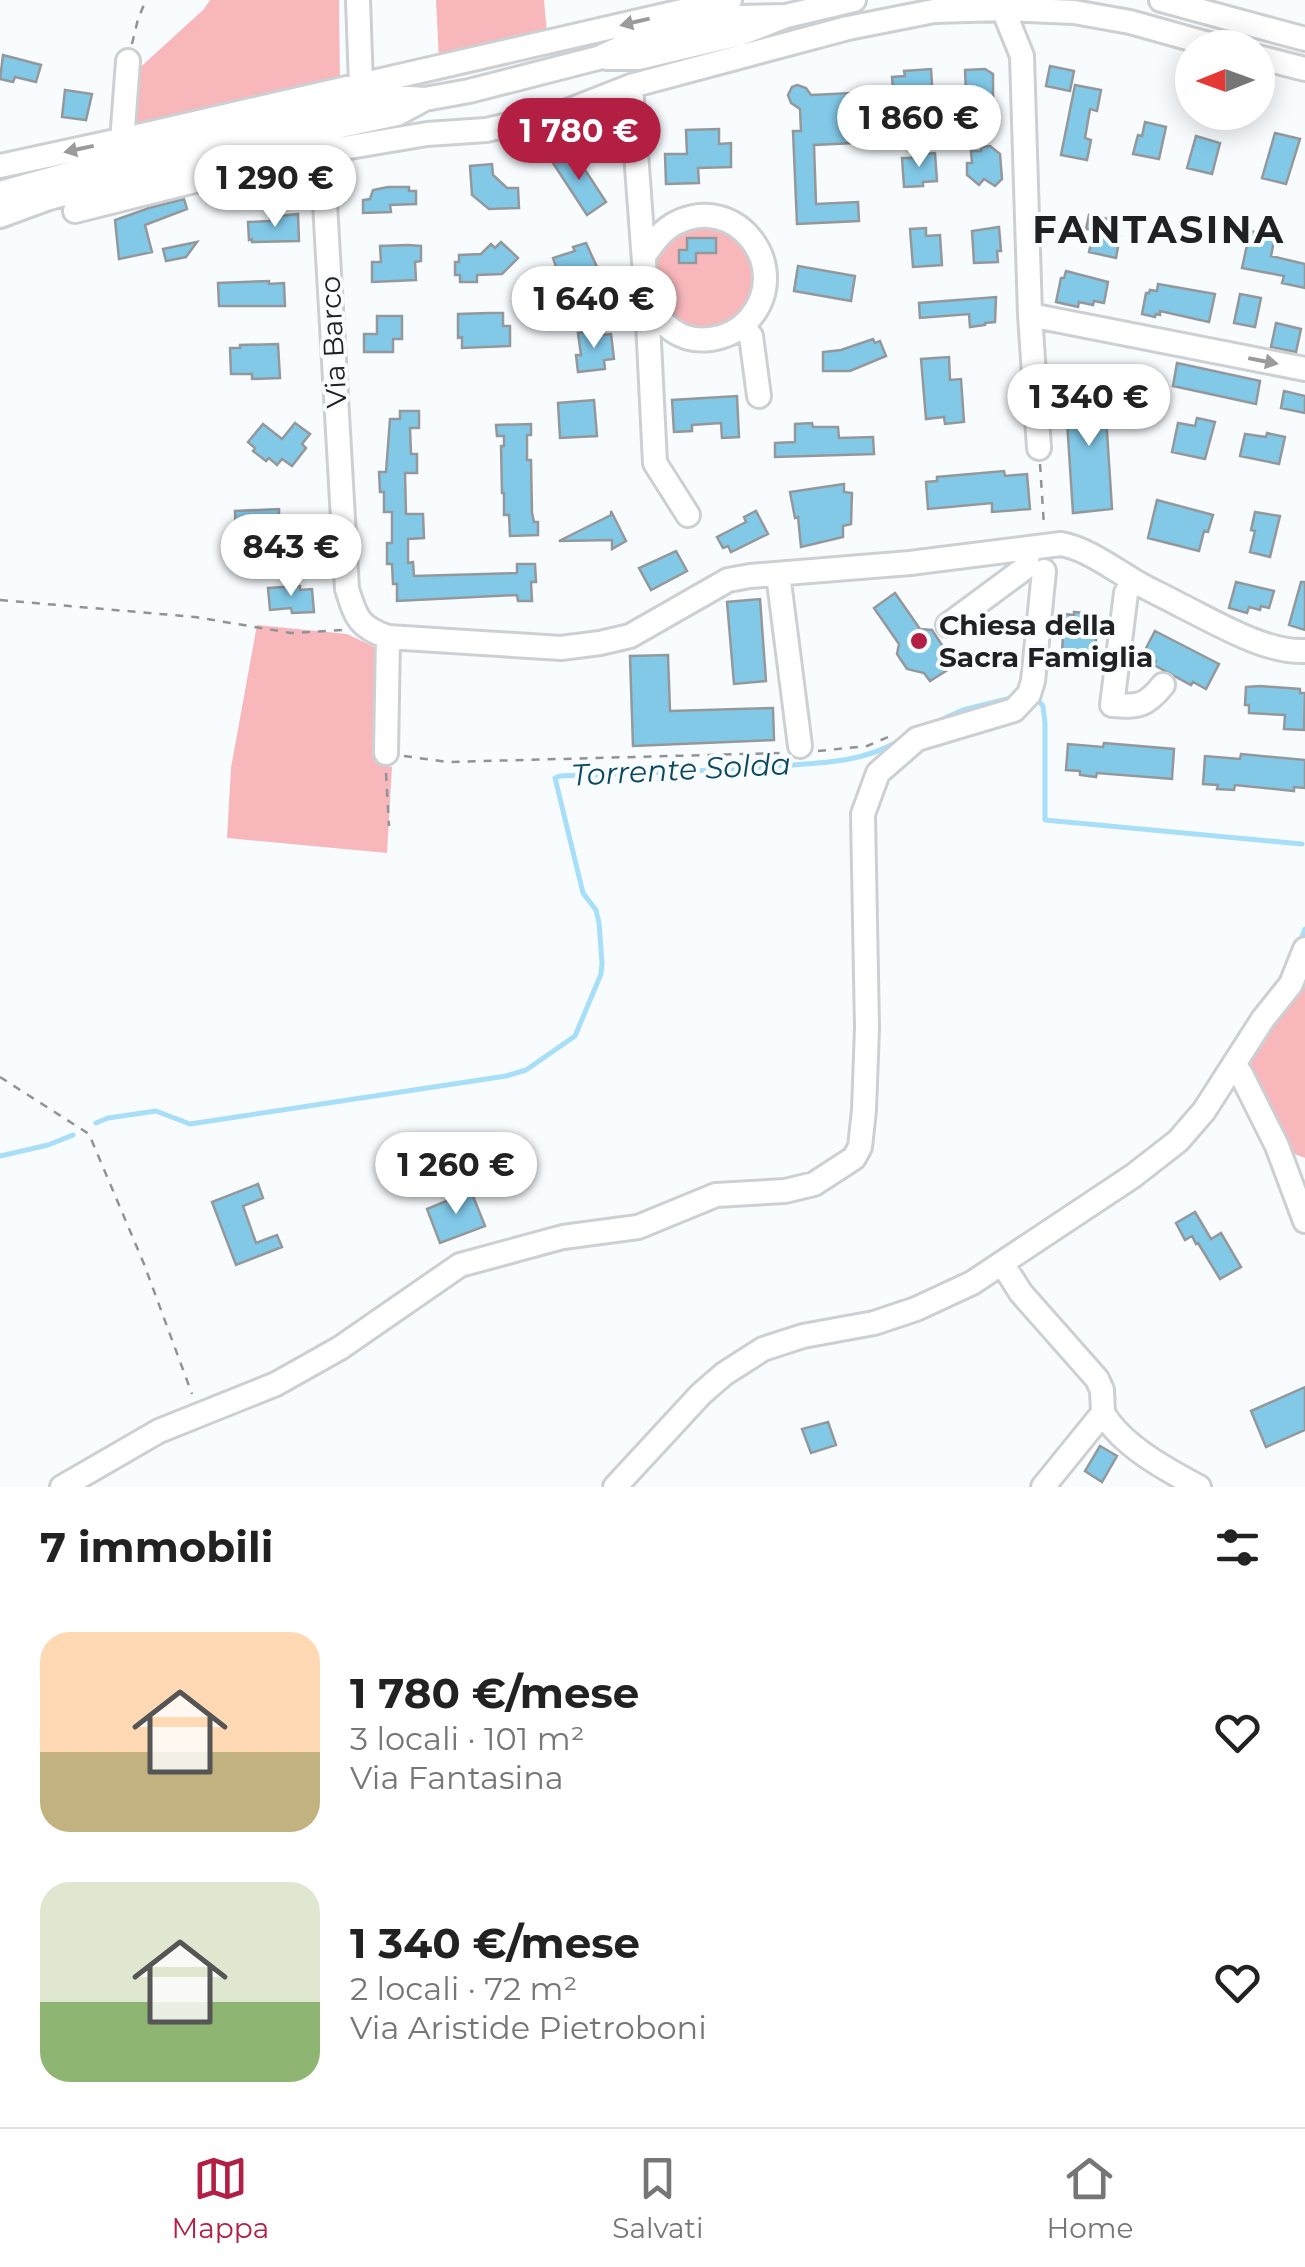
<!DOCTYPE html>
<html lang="it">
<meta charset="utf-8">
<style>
body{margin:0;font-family:Montserrat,sans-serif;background:#f2f2f2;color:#222;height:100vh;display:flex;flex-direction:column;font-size:38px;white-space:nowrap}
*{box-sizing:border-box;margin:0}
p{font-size:32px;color:#767676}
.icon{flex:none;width:55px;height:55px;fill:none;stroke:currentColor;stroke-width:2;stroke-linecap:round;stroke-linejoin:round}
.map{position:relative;height:1487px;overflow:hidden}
.side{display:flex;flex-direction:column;background:#fff;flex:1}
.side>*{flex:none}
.needle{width:65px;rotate:269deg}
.fabs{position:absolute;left:1175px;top:30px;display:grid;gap:20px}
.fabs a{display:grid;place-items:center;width:100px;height:100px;border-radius:50%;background:#fff;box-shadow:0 5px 25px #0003;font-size:50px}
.price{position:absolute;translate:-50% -85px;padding:0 22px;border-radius:35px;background:#fff;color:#222;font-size:32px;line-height:65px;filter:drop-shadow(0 2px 5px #0008)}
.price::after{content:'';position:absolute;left:50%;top:60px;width:30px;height:22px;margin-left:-15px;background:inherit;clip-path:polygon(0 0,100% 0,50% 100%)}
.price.active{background:#b21f43;color:#fff}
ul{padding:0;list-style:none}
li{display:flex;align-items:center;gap:30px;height:250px;padding:0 40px}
li span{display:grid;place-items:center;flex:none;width:280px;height:200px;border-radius:30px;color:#555}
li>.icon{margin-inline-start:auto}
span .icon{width:120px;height:120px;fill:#fffc;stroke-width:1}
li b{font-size:42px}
h2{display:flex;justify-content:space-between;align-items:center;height:120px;padding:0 40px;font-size:42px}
.dock{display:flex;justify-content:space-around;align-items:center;height:140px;border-top:2px solid #e0e0e0;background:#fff;font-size:28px;color:#767676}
.dock a{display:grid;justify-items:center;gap:5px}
.dock .active{color:#b21f43}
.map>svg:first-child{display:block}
.green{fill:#f7b7bb}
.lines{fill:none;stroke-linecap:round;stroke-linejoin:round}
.stream{stroke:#a7def8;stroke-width:5}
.building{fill:#82c9e8;stroke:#95989a;stroke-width:2.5}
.minor-casing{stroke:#cdd0d2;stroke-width:28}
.path{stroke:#919395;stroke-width:2.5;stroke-dasharray:8 8;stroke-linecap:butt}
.minor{stroke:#fff;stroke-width:22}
.oneway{fill:#9b9b9c}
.poi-dot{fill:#b21f43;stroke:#f8fcfe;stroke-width:4}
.labels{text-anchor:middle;stroke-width:8;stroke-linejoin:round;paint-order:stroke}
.street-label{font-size:28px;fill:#202122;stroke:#f8fcfe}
.poi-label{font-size:28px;font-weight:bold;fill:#202122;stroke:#f8fcfe;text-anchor:start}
.water-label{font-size:30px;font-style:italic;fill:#0c495e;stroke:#f8fcfe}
.district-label{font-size:38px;font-weight:bold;letter-spacing:2.5px;fill:#202122;stroke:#f8fcfe}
</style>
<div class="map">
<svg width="1305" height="1487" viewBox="0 0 1305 1487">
<rect width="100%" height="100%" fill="#f8fcfe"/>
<path class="green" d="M210,0h129l1,83 -207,49 1,-59 70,-64z
M436,0h108l3,34 -108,26z
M714,224l32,19 13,35 -13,35 -33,19 -37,-7 -23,-29v-37l25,-29z
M257,625l90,9 36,17 -4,114 13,2 -5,86 -160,-15 4,-70z
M1305,968v190l-13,-5 -47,-92z"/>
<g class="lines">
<path class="stream" d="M1036,698l7,8 2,17v97l257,24
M936,722l27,-12 48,-12
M1300,942l5,-13
M96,1123l12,-5 48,-7 34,13 316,-48 20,-6 49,-34 26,-62 1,-11 -3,-40 -3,-13 -13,-17 -28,-115 5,-2c72,-3 144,-4 217,-10 40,-3 84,-3 120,-24
M0,1156l48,-11 25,-10"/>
</g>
<path class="building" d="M3,55l38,10 -5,17 -21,-5 -2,5 -13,-3z
M1050,66l24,5 -4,20 -24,-5z
M931,69l2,31 -7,1 2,18 -28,2 -2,-22 -4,1 -2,-23 13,-1 -1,-5z
M965,70l20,-1 8,5v39l-26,1z
M797,85l9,3 5,7 41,-2 2,50 -40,2 2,59 42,-2 1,19 -62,3 -4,-93h8l-1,-22 -9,-6 -3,-8 4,-8z
M1075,85l26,5 -4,21 -7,-2 -5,29 6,2 -4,20 -26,-5z
M65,90l27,4 -6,26 -24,-3z
M1145,122l21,5 -7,32 -26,-5 5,-19 4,1z
M719,129v15l12,-1v24l-33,1 1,15 -33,1 -1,-30h22l-1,-24z
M1275,133l25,6 -14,45 -24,-6z
M1196,136l24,7 -8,31 -25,-6z
M990,146l10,8 2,25 -7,7 -11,-7 -5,6 -12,-10v-12h5l-1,-12h10v-4z
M572,150l34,52 -19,13 -34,-52z
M935,153l2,28 -14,1v4l-19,1 -2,-29h10v-3z
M492,164l1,11 14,13h11l1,20 -30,1 -17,-14 -2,-29z
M388,187h21v4h7v13l-26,1 1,7 -28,1v-13l7,-1 3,-9z
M184,199l3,10 -42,16 7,27 -33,7 -4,-39 34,-12z
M298,214l1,27 -47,1v-3l-3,1 -1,-18 22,-1v-4z
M1089,215l29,6 -3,14 5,1 -4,22 -27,-6 5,-22 -8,-1z
M999,227l2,24h-4l1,11 -24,1 -2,-32z
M926,228v8l14,-1 2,30 -29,2 -3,-38z
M1250,231l25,5 -4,20 34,8v24l-23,-5 2,-7 -42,-8z
M687,238h29v15h-20v10h-17v-13h8z
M197,242l-11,15 -20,4 -3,-12z
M501,242l17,16 -16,16 -25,1v7h-17v-7h-5v-13h4v-7l22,-1 10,-10 4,4z
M586,243l11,24 -4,2 4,11 -32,12 -12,-34 22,-7 -2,-4z
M408,245l13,1v15l-6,1 1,18 -44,2v-20h9l-1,-16z
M798,266l57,10 -4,25 -57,-10z
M1066,271l42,11 -4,21 -10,-2 -1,4 -14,-3 -1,5 -22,-5 5,-24h3z
M269,281v3l15,-1 1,23h-66l-1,-23z
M1158,284l57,10 -6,28 -49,-11v4l-4,-1 -1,3 -13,-3 4,-21h3l1,-3 7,1z
M1240,294l21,4 -6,29 -21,-4z
M996,297l-1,25 -10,1v2l-15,2 -1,-13 -49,4 -1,-15z
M489,313h14v13h7v20l-48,2v-11l-4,1v-24z
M377,316h25v23h-9v13h-29v-18h13z
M1276,323l25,6 -5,23 -25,-5z
M599,330l1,5 11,-1 3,25 -10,1 1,9 -27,3 -2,-17h5l-3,-22z
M873,339l2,4 5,-2 6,15 -36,15h-27v-19l18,-2z
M278,344l2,34 -28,1v-5h-21l-1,-26h10v-3z
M949,357l1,23 11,-1 3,43 -19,2 -1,-7 -18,2 -5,-60z
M1177,363l83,18 -4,23 -83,-18z
M1104,385l8,124 -39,4 -8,-123z
M1284,391l21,5v17l-24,-5z
M737,396l2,41 -17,1 -1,-15 -29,2v6l-18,1 -2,-32z
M594,400l3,36 -37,2 -2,-35z
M400,411h19v17h-9l1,26h6v19h-12l1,41h17l1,24 -16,1v24l5,-1 1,14 103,-3v-9h18l1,18h-5l1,19h-14l-1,-6 -120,6v-17h-4l-1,-20h-5v-21h5v-31h-8v-20h-4l-1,-20h7l4,-53h10z
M1197,418l18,4 -10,37 -33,-7 6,-29 17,3z
M295,423l15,11 -8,10 4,4 -14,18 -10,-7 -5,6 -8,-7 -3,3 -13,-10 2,-3 -7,-6 15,-18 19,15z
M812,423l1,4h25l1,11 34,-1 1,17 -99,3v-14l20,-1v-18z
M531,424v11h-4v25h4l1,53 2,9h4v13l-28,1 -1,-21h-5v-22h-2l-1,-47h3v-10h-7l-1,-11z
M1267,433l18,4 -6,27 -39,-8 5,-22 21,3z
M1004,471l1,5 22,-2 3,35 -38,3v-9l-64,6 -2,-27 11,-1v-4z
M844,484v8l8,1 -1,31 -8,2v11l-42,10 -3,-30 -3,1 -5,-26z
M1157,500l56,15 -5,17 -4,-1 -5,20 -51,-13z
M279,509v14h9l-1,33 -25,1 -1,-21 -25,1 -1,-26z
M611,511l15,30 -14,8v-9l-53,1 52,-26z
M756,511l12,23 -37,18 -3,-6 -5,2 -6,-11 29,-15 -2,-5z
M1255,512l25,4 -10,41 -20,-5 5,-21 -4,-1z
M676,551l11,20 -36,19 -12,-22z
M1236,582l38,9 -5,17 -8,-2 -1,4 -11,-3 -2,6 -18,-5z
M1301,582h4v48l-16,-5z
M300,586v4l12,-1 2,23 -22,1 -1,-5 -21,2 -2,-22z
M895,593l25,36 12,1 10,15 -3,17 7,9 -16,10 -6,-8 -17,-4 -10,-15 2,-10 -25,-36z
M760,599l6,82 -32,3 -7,-82z
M1074,612l25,2 -5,44 -32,-5 2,-39 10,1z
M1155,631l64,33 -13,25 -13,-7 -2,3 -37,-20 2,-4 -13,-7z
M668,655l2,56 103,-3 1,32 -141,6 -3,-90z
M1260,686l40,3v4h5l-1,37 -20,-1 1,-14 -36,-2v-8h-4l1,-18z
M1104,743l70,6 -2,30 -75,-6 -1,4 -16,-2v-4l-14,-1 2,-26 35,3z
M1241,754l64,6v28l-11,-1v4l-59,-6 -1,5 -17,-1 1,-4 -15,-1 2,-28 35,3z
M258,1184l5,14 -20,8 13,37 21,-8 5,12 -46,18 -24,-63z
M471,1191l14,35 -45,17 -13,-34z
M1195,1212l16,27 10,-6 20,34 -21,12 -22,-36 -2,1 -4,-8 -7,4 -9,-17z
M1305,1387v43l-39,17 -15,-36z
M828,1422l8,23 -25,8 -9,-24z
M1100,1446l17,10 -15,26 -17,-11z"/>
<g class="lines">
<g class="minor-casing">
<path id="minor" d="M358,0l3,85
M1161,0l144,39
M1003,9l19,47 8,259 9,133
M1258,57l47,12
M607,58h31l102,-24 46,-18 68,-16
M631,86l16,216 8,161 33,52
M125,139l-2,-11 5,-67
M322,151l25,438c9,28 11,38 41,48l173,11 39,-5 30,-7 98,-56 22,-4 160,-13 151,-19c26,5 48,22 70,35 16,10 33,17 49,26 35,17 85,48 125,46
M0,166l125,-27 605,-139
M0,193l115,-32 278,-64 32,2 44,-8 129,-33 35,-16 106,-25 47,-1
M75,211l215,-54 137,-23 59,-4 76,-17 69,-27 217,-58 86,-17 69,-2 71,3 56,10 93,26
M0,216l49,-18 71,-19 155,-39 122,-26 28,-15
M644,256c9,-13 18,-26 32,-33 60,-31 117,44 74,95 -11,13 -24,19 -40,21 -30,4 -48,-14 -63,-37
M1030,315l275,54
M743,326l8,10 8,60
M778,574l22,172
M1133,581l-7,12 -14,112c27,2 34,1 51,-20
M948,625l77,-57 5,-20
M386,753l2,-116
M1234,1064l7,10 36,72 28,75
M1002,1263l19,30 76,86 5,11 1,23 -60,74
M1103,1413c18,32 64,57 96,74
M62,1487l97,-56 117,-47 64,-36 120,-83 103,-28 75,-10 78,-32 69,-4 29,-7 40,-26 6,-11 4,-37 3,-82 -4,-214 15,-41 39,-34 97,-29 15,-16 4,-13 11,-110
M615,1487l86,-93 23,-20 39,-25 40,-13 71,-13 42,-14 56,-26 161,-107 45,-35 26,-30 59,-92 28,-35 14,-35"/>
</g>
<path class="path" d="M132,44l6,-25 8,-19
M1040,464l4,62
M0,600l195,17 96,16 53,-3
M818,751l49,-5 26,-11
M404,756l44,6 333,-9
M386,773l3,53
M0,1077l89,57 55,130 48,130"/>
<use href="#minor" class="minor"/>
</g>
<defs><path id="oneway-solid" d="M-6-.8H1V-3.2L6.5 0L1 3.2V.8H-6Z" transform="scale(2.5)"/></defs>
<g class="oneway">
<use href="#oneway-solid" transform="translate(635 22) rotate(167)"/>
<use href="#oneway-solid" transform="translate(79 149) rotate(168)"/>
<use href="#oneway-solid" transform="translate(1263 361) rotate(11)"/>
</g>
<circle class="poi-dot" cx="919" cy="641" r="10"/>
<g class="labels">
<g class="street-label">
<text transform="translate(333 342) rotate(-93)" y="10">Via Barco</text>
</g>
<g class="poi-label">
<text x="939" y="635">Chiesa della<tspan x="939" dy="32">Sacra Famiglia</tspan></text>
</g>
<g class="water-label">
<text transform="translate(681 770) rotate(-3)" y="10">Torrente Solda</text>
</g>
<g class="district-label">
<text x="1159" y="243">FANTASINA</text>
</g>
</g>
</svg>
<div class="fabs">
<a><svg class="needle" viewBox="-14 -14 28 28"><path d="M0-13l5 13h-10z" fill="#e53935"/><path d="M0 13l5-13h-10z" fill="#767676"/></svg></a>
</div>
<b class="price" style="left:919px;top:170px">1 860 €</b>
<b class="price active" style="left:579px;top:183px">1 780 €</b>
<b class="price" style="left:275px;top:230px">1 290 €</b>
<b class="price" style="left:594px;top:351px">1 640 €</b>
<b class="price" style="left:1089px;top:449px">1 340 €</b>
<b class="price" style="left:291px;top:599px">843 €</b>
<b class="price" style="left:456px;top:1217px">1 260 €</b>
</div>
<section class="side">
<h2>7 immobili<svg class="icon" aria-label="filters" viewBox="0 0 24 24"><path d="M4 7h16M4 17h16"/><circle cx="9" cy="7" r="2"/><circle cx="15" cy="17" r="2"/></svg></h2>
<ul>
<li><span style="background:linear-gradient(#ffd9b3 60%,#c2b280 0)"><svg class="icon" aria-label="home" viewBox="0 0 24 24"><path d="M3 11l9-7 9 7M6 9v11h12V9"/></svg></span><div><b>1 780 €/mese</b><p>3 locali · 101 m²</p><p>Via Fantasina</p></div><svg class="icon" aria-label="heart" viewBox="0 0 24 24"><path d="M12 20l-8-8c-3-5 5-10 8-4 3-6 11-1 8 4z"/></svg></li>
<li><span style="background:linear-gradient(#dfe7d0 60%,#8fb573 0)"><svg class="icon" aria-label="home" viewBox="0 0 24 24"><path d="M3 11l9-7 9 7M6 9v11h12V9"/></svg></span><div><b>1 340 €/mese</b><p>2 locali · 72 m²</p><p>Via Aristide Pietroboni</p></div><svg class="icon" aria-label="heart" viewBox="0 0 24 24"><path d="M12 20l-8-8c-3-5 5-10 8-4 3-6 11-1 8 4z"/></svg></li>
</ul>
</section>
<nav class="dock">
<a class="active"><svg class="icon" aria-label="map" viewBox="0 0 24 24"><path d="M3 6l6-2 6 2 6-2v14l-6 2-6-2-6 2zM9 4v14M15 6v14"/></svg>Mappa</a>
<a><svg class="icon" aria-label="saved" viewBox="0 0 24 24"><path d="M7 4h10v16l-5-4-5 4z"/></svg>Salvati</a>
<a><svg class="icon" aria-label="home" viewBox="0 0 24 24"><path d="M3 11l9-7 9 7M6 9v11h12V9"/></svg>Home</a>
</nav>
